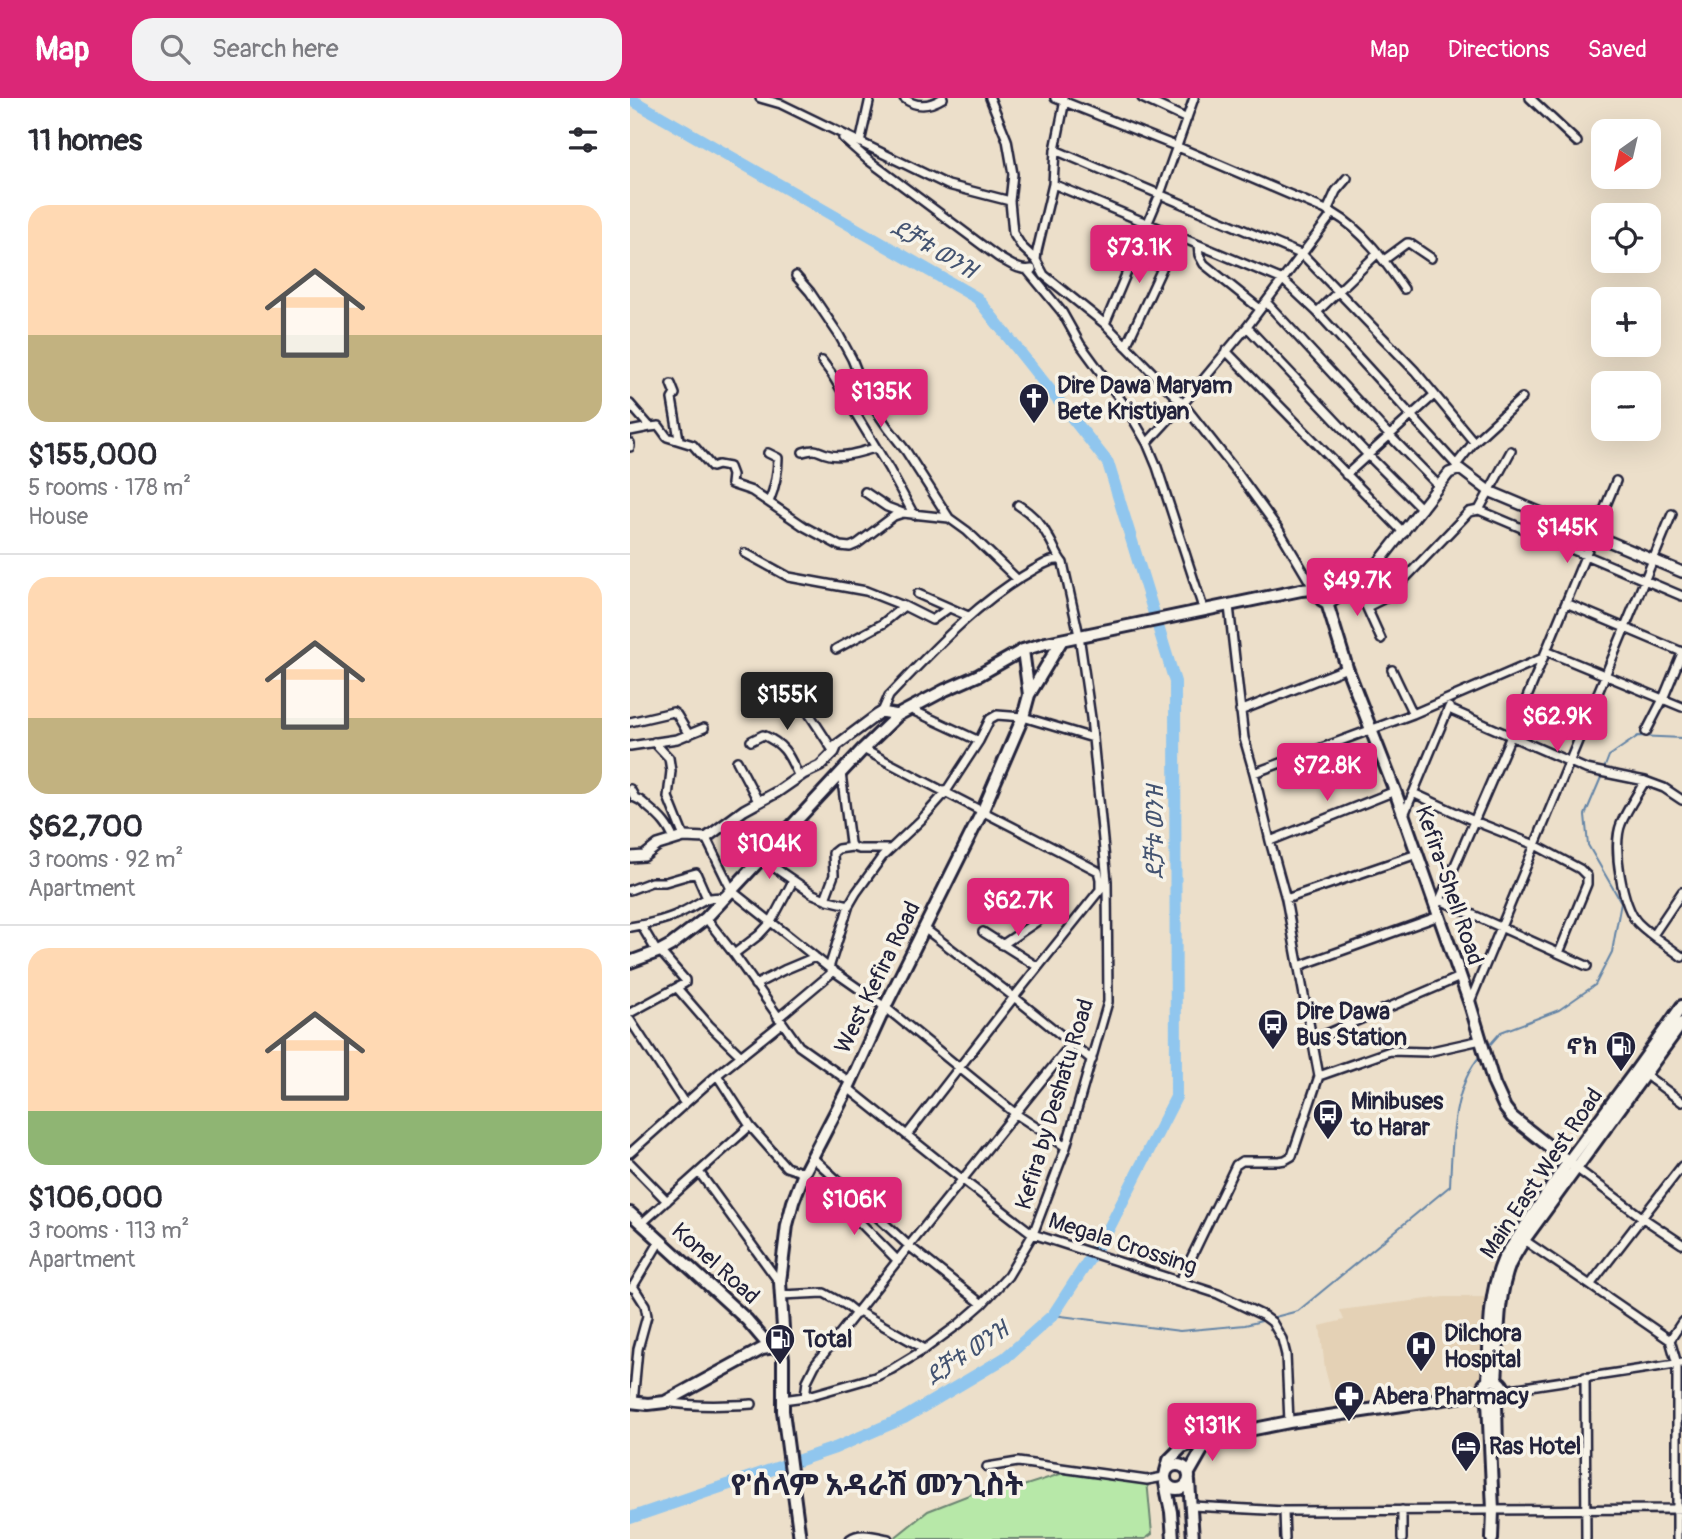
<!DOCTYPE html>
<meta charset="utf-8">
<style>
body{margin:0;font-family:Pangolin,"Noto Sans Ethiopic",sans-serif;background:#f2f2f3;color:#2b2b33;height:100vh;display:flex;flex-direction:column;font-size:26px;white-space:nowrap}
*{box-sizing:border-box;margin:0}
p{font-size:23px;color:#7c7c81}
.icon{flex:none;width:38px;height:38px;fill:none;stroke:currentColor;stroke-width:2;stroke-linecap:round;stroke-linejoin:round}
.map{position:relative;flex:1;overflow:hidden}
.sheet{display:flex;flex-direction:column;background:#fff;width:630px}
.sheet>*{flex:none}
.needle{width:46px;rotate:214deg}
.buttons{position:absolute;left:961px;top:21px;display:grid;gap:14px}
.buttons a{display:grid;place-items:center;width:70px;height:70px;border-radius:14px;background:#fff;box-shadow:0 7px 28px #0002;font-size:35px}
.price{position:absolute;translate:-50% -60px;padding:0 16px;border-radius:7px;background:#db2777;color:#fff;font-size:23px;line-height:46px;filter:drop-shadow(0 2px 4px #0008)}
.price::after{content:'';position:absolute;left:50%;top:42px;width:21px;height:16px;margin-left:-10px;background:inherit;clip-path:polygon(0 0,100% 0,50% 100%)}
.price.on{background:#222;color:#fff}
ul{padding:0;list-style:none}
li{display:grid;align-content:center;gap:14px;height:371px;padding:0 28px}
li+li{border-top:2px solid #e1e1e2}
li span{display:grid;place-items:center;height:217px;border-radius:21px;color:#555}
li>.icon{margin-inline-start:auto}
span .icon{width:126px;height:126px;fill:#fffc;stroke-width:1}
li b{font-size:30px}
h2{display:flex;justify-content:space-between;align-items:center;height:84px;padding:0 28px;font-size:30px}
header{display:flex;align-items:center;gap:42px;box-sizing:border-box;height:98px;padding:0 35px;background:#db2777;color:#fff}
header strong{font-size:33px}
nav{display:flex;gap:38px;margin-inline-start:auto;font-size:24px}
.search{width:490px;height:63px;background:#f2f2f3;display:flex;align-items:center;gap:18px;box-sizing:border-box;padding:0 24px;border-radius:21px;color:#7c7c81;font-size:26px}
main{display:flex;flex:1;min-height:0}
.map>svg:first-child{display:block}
.built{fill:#e4d1b5}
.green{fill:#b7e8a8;stroke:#6c8572;stroke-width:2}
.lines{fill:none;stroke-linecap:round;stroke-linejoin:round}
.stream{stroke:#6484a6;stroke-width:2}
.river{stroke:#90c6ee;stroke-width:12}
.minor-casing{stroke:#22223b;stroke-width:12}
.tertiary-casing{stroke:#22223b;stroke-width:14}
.secondary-casing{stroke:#22223b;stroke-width:16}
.primary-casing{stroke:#22223b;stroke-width:16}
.minor{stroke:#f7f3e8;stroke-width:7}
.tertiary{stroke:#f7f3e8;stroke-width:9}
.secondary{stroke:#f7f3e8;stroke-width:10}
.primary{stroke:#f7f3e8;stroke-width:10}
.labels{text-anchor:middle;stroke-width:7;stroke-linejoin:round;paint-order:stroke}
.poi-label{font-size:23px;font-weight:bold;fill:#22223b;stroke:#f7f3e8;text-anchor:start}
.street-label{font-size:23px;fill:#22223b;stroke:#f7f3e8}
.water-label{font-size:24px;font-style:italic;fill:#435371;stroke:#f7f3e8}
.district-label{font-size:30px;font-weight:bold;fill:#22223b;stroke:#f7f3e8}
</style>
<header>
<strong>Map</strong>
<div class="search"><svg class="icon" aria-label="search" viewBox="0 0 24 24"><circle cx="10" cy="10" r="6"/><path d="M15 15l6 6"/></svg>Search here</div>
<nav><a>Map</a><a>Directions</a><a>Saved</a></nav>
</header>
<main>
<section class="sheet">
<h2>11 homes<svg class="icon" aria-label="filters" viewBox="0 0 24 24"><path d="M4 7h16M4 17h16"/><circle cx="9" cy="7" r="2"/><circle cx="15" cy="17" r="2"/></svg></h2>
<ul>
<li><span style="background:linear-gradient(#ffd9b3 60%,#c2b280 0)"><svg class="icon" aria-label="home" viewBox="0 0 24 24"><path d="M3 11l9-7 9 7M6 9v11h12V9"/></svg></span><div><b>$155,000</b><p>5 rooms · 178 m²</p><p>House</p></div></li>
<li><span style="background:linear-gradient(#ffd9b3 65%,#c2b280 0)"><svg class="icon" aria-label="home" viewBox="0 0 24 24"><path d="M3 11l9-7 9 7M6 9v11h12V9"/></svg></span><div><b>$62,700</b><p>3 rooms · 92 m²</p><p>Apartment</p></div></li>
<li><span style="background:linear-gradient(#ffd9b3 75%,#8fb573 0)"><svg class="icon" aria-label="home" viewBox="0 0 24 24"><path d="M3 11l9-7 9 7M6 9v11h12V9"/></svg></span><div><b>$106,000</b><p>3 rooms · 113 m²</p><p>Apartment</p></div></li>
</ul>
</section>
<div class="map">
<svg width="1052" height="1441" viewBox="0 0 1052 1441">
<rect width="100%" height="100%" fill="#ecdfca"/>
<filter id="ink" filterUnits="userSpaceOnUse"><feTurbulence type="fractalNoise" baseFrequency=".0143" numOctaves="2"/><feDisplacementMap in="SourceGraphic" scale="14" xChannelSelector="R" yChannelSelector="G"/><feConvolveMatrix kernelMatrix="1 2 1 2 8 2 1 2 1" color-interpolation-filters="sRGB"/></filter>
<g filter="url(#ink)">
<path class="built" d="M814,1199h44l-4,77 -1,5 -4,2 -5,9 -138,20 -11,-41 -5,-43 24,-6 -4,-10z"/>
<path class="green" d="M446,1371l71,11 5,54 -7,5h-252l35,-28 74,-29 18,5z"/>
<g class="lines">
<path class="stream" d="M974,671l5,-13 29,-20 44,2
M857,950l14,-16 58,-22 36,-25 17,-33 9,-50 -33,-57 -3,-30 17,-40
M423,1217l127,16 65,-6 21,-5
M641,1220l27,-7 152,-125c2,-42 2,-99 31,-131"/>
<path class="river" d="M0,1l347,199 131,165 67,219 1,415 -69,135 -54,83 -48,43 -101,60 -69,30 -205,70"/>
<g class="minor-casing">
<path id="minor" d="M130,0l21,6 167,81 62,16
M274,0c12,10 26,8 39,0
M360,0l17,42 6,34 -3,27 3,32 9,14 14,13
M425,0l123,49 155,66c31,18 51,47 71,76
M433,0l1,7 -9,45 -2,34 -16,67 -1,9 8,15 61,49 78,80 56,71 40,55 35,59
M512,0l45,21
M900,0l47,44
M213,40l25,22 130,97c11,6 22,15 34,12
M230,45l10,-45
M425,52l248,105 112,116 59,71
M423,86l230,96 34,32 143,157
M697,113l9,-20 11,-13
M568,147l1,10 5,9 56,45
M754,162l23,-17h2l22,15
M398,173l34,41 18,32 46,63 21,36 10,24 47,144
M166,178l14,16 29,43 13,24 16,40 20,29 18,23 43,67
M636,204l123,133 50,51
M687,214l61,-59
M475,226l55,-130 34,-96
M617,229l121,128 54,54
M496,248l51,-110
M596,253l178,182
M192,263l9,12 58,96 25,46
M41,286l4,10 -3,5 7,40
M0,306l20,23 9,-1 8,11 26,8 19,22 6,-2 11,2 3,8 -1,9 21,7 53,36 35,19 10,1 7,-3 37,-28 9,-3
M0,333l20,-4
M0,345v4
M517,345l36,-39 64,-77 86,-114
M173,354c16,-5 13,0 27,3 15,3 32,-4 46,-7
M138,355l10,5c0,16 -3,29 -9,44
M826,367l18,-23 48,-44
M716,377l88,-80
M235,394l22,15 16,6 46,5 18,13 50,48
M849,412l32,-59
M115,455l44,24 77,14 38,15 28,14 17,-12
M727,488l24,53
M288,496l50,22
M936,505l116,49
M737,509l14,-7 10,-7 78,-81 10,-2 203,86
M206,551l46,-25 22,-18
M916,553l136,56
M762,572l21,44
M280,611l69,32
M819,611l137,60 59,12 19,7 18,12
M610,613l107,-43
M178,614l26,40
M252,614l7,-16c45,-47 89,-95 146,-127 8,-4 15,-10 25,-9
M0,624l43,-10 4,3 12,20
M1016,634l17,-33 19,-46
M121,643l12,-6c23,10 26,21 36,42
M24,644l15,16 2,13 -3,26 16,40
M0,648l47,-7 27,-11
M233,651c78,42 157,81 235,122l2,8v9
M107,663l21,40
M211,675l9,70 2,4 7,2h31
M624,675l159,-59 130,-56
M1015,683c-8,14 -18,28 -24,43 -9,21 1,83 17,99 13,13 30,23 44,34
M0,691l5,9c7,2 8,5 14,10 12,10 19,17 25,32
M783,695l61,28 61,24 45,24 7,7v8l-28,69
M774,717l45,-108
M76,740l26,53 97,77 56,39 131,107 50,33
M640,743l125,-50
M132,761l51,35 15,6 21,5
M0,792l21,-8h14l31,-9 11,25
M195,801l9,-24 -1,-22 5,-4 14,-2
M656,801l131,-45
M810,802l147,66
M806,811l75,-173 105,-255
M76,820l28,36 65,92 51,36
M11,827l16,27
M0,829c18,-3 38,-7 54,-16 20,-10 17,-14 42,-14
M294,830l90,69 78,63
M353,834l55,35
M1023,837l29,-43
M372,847l43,-29
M104,856l25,-19 12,-13 22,-41
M669,868l140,-50
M199,870l20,-63 7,-12 26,-36 39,-37 24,-27 34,-52 11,-22 7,-4 26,2 70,21
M125,887l29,-15 31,-13
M47,890l32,37 32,31
M840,904l202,-488
M0,915l55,-30v-3l-25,-29
M148,920l56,-47
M0,922l55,84
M682,942l148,-63
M1013,975l39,29
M87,977l33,51 36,41 18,6
M689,978l71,-25 37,1 54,-12
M218,990l115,92 70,54 185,60 46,22 8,6 10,17 4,16 3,67
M277,1037l107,-138 93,-116
M0,1055l87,-78 65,-52
M182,1059l97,89 73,58
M0,1065l37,38
M946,1070l67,50 39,26
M69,1074l80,110
M211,1085l-7,10 1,4 63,64
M11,1126l109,-98
M891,1140l69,47 92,-119
M550,1183l56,-116 6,-4h37l6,-1 7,-4 27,-80 -33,-177 -16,-58 -16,-68 -10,-35 -15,-132
M960,1187l80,55
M2,1190l28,-47
M151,1197l43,-2 22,12 11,9
M229,1214l66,37
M955,1279l1,162
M874,1292l178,-27
M175,1299l2,-16 8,-16 94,-119 162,-202
M152,1302l23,-3 70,-20 17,-8 33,-20 34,-25 23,-20 26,-28 25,-42 33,-87 42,-145 -1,-121 -16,-163 -12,-83 -16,-72c-6,-7 -9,-17 -14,-25 -7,-14 -18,-25 -31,-33
M36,1304c29,5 57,4 86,2
M3,1305l5,-54 9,-33 -2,-11 -12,-19
M357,1369l31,-5 129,18 17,-3
M562,1408l92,5
M772,1412v29
M220,1441c10,-8 26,-2 38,0
M655,1441l-1,-28 398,-2
M1047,1441v-175l-7,-24 12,-18"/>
</g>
<g class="tertiary-casing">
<path id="tertiary" d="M697,505h3l35,-23 84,-107 11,-4 29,22 193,81
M0,759l14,-1 14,-11 26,-8 22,1 38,-28 33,-18 26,-18 17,-8 14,-14 3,-7 40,-30 5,-3 16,3"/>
</g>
<g class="secondary-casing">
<path id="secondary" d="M393,552l6,45
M0,864l30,-11 11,-6 35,-27 157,-169 35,-34 47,-25 34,-15 44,-25 23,-7 255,-53 13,-1 8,11 5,3 20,65 48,123 75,213 24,80 11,24 7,9 62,49
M0,1115l117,107 23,27
M151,1248l2,-18 -3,-46 7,-57 6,-23 11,-29 44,-85 37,-81 98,-197 40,-93 6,-22 33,-55
M535 1379a12 12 0 1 1 24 0a12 12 0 1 1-24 0Z
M536,1373l3,-11 13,-13 27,-9 80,-16 194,-29
M559,1375l20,-35
M559,1383l4,58
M535,1385l6,29 2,27"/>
</g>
<g class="primary-casing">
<path id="primary" d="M852 1293a11 11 0 1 1 22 0a11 11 0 1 1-22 0Z
M866,1283c3,-37 0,-82 14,-117 4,-8 9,-16 14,-24l158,-217
M858,1284c2,-42 -1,-85 16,-124l64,-96 69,-93 45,-63
M858,1303l5,109 -1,29
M0,1304l18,2 17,-2 97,-53 19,-3 2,12v53l17,128
M866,1304l1,47"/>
</g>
<use href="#minor" class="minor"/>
<use href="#tertiary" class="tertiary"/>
<use href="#secondary" class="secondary"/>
<use href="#primary" class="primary"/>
</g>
</g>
<defs>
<g id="church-pin" transform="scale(1.575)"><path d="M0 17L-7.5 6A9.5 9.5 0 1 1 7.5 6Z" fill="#22223b" stroke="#f7f3e8"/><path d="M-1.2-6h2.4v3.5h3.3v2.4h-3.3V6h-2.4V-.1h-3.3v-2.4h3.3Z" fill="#fff"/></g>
<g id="bus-pin" transform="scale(1.575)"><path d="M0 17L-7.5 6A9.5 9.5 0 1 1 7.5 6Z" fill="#22223b" stroke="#f7f3e8"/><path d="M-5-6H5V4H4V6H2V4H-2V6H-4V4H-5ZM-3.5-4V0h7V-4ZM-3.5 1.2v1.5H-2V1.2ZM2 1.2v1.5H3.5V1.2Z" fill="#fff"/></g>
<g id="fuel-pin" transform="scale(1.575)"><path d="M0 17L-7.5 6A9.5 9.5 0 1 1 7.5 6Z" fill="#22223b" stroke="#f7f3e8"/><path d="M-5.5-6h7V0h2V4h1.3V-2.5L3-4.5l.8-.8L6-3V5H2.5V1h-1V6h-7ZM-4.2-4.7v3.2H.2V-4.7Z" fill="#fff"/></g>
<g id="hospital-pin" transform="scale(1.575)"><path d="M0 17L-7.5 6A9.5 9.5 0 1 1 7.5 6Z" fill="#22223b" stroke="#f7f3e8"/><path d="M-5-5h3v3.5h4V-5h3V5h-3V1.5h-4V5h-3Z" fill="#fff"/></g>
<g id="pharmacy-pin" transform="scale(1.575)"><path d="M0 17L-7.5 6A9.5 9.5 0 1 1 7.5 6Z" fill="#22223b" stroke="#f7f3e8"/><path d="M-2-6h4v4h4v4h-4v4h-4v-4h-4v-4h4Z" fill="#fff"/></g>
<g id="hotel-pin" transform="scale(1.575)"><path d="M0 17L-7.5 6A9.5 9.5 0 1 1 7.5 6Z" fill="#22223b" stroke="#f7f3e8"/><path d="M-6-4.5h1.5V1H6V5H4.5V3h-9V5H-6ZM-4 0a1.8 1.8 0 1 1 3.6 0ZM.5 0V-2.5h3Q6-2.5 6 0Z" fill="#fff"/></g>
</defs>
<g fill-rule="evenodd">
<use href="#church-pin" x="404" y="300"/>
<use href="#bus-pin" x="643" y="926"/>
<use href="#fuel-pin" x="991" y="948"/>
<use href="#bus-pin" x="698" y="1016"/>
<use href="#fuel-pin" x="150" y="1241"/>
<use href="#hospital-pin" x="791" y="1248"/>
<use href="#pharmacy-pin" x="719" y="1298"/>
<use href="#hotel-pin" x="836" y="1348"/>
</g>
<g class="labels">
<g class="poi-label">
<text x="427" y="295">Dire Dawa Maryam<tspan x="427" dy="26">Bete Kristiyan</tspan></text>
<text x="666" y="921">Dire Dawa<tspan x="666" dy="26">Bus Station</tspan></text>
<text x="968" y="956" text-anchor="end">ኖክ</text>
<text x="721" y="1011">Minibuses<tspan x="721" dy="26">to Harar</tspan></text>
<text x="814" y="1243">Dilchora<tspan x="814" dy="26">Hospital</tspan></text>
<text x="173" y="1249">Total</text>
<text x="742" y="1306">Abera Pharmacy</text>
<text x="859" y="1356">Ras Hotel</text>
</g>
<g class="street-label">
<text transform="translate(820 787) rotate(71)" y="8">Kefira-Shell Road</text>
<text transform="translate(247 879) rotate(-64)" y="8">West Kefira Road</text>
<text transform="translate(424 1006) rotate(-73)" y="8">Kefira by Deshatu Road</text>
<text transform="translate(911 1075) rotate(-56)" y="8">Main East West Road</text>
<text transform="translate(493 1145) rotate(18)" y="8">Megala Crossing</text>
<text transform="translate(86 1165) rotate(42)" y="8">Konel Road</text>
</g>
<g class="water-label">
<text transform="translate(304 151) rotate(30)" y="8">ደቻቱ ወንዝ</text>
<text transform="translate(525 734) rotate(-90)" y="8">ደቻቱ ወንዝ</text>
<text transform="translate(337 1255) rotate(-34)" y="8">ደቻቱ ወንዝ</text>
</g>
<g class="district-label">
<text x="247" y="1397">የ'ሰላም አዳራሽ መንጊስት</text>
</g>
</g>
</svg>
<div class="buttons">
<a><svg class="needle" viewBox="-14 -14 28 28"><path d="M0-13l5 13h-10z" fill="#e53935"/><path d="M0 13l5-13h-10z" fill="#7c7c81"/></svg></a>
<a><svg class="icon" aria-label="locate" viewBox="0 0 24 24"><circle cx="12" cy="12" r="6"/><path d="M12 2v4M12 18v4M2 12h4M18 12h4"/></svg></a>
<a>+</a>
<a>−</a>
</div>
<b class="price" style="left:509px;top:187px">$73.1K</b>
<b class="price" style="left:251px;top:331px">$135K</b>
<b class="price" style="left:937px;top:467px">$145K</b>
<b class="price" style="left:727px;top:520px">$49.7K</b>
<b class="price on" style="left:157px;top:634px">$155K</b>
<b class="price" style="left:927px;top:656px">$62.9K</b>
<b class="price" style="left:697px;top:705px">$72.8K</b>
<b class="price" style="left:139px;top:783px">$104K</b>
<b class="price" style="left:388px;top:840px">$62.7K</b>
<b class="price" style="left:224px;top:1139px">$106K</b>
<b class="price" style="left:582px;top:1365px">$131K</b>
</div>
</main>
